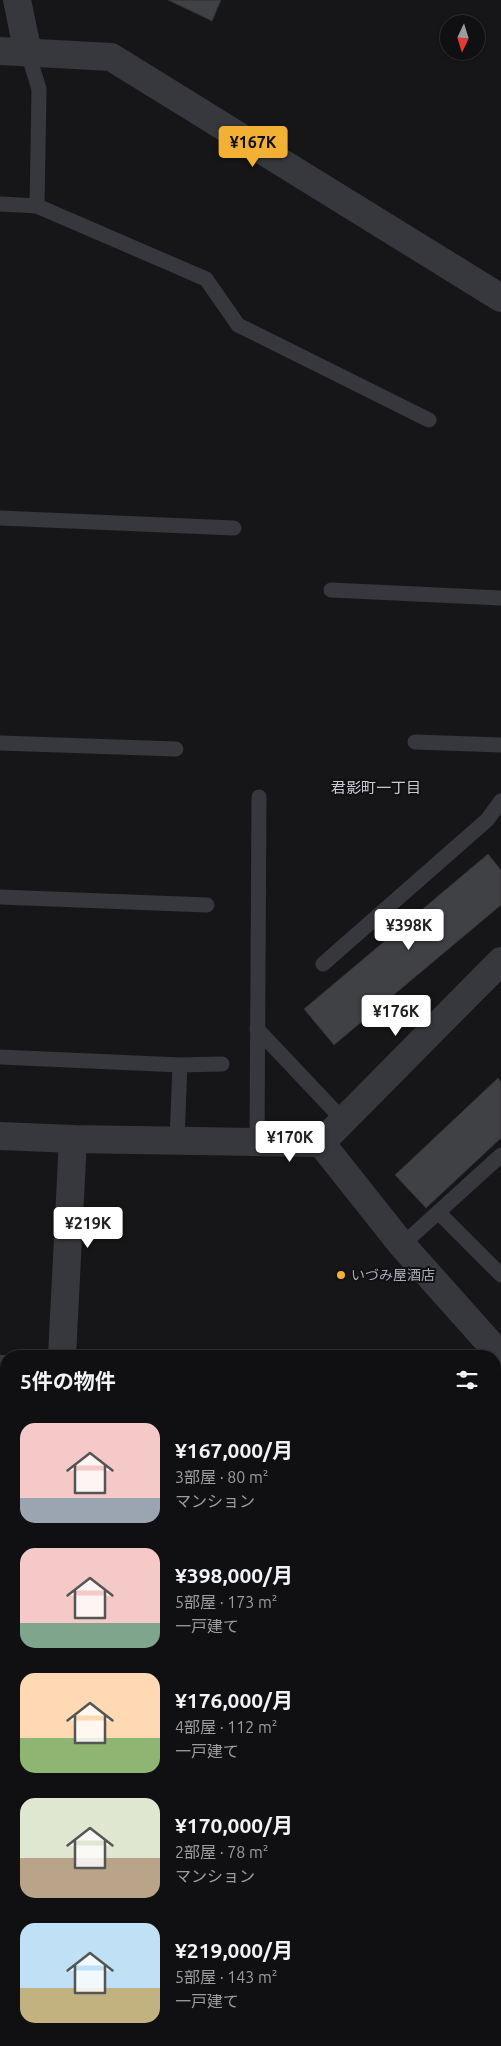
<!DOCTYPE html>
<html lang="ja">
<meta charset="utf-8">
<style>
body{margin:0;font-family:Ubuntu,"Noto Sans JP",sans-serif;background:#1e1e20;color:#f1f3f6;height:100vh;display:flex;flex-direction:column;font-size:19px;white-space:nowrap}
*{box-sizing:border-box;margin:0}
p{font-size:16px;color:#9c9d9f}
.icon{flex:none;width:28px;height:28px;fill:none;stroke:currentColor;stroke-width:2;stroke-linecap:round;stroke-linejoin:round}
.map{position:relative;flex:1;overflow:hidden}
.side{position:absolute;left:0px;top:1350px;width:501px;height:696px;display:flex;flex-direction:column;background:#101012;border-radius:20px 20px 0 0;box-shadow:0 1px 4px #0004,0 0 0 1px #303032}
.side>*{flex:none}
.needle{width:32px;rotate:184deg}
.buttons{position:absolute;left:440px;top:15px;display:grid;gap:10px}
.buttons a{display:grid;place-items:center;width:45px;height:45px;border-radius:50%;background:#101012;box-shadow:0 1px 4px #0004,0 0 0 1px #303032;font-size:25px}
.price{position:absolute;translate:-50% -42px;padding:0 11px;border-radius:5px;background:#fff;color:#222;font-size:16px;line-height:32px;filter:drop-shadow(0 1px 2px #0008)}
.price::after{content:'';position:absolute;left:50%;top:30px;width:15px;height:11px;margin-left:-8px;background:inherit;clip-path:polygon(0 0,100% 0,50% 100%)}
.price.active{background:#f2b134;color:#111}
ul{padding:0;list-style:none}
li{display:flex;align-items:center;gap:15px;height:125px;padding:0 20px}
li span{display:grid;place-items:center;flex:none;width:140px;height:100px;border-radius:15px;color:#555}
li>.icon{margin-inline-start:auto}
span .icon{width:60px;height:60px;fill:#fffc;stroke-width:1}
li b{font-size:21px}
h2{display:flex;justify-content:space-between;align-items:center;height:60px;padding:0 20px;font-size:21px}
.map>svg:first-child{display:block}
.building{fill:#404145;stroke:#303034}
.lines{fill:none;stroke-linecap:round;stroke-linejoin:round}
.service{stroke:#37383d;stroke-width:15}
.minor{stroke:#37383d;stroke-width:28}
.tertiary{stroke:#37383d;stroke-width:28}
.poi-dot{fill:#f2b134;stroke:#111113;stroke-width:2}
.labels{text-anchor:middle;stroke-width:4;stroke-linejoin:round;paint-order:stroke}
.poi-label{font-size:14px;fill:#a8adb8;stroke:#111113;text-anchor:start}
.neighbourhood-label{font-size:15px;fill:#c9ccd4;stroke:#111113}
</style>
<div class="map">
<svg width="501" height="2046" viewBox="0 0 501 2046">
<rect width="100%" height="100%" fill="#161618"/>
<path class="building" d="M168,0h53l-9,21z
M488,854l13,16v35l-167,140 -30,-36z
M498,1078l3,4v56l-75,70 -31,-33z
M501,1490v22l-6,6v-22z
M501,1625v23l-6,-6v-11z
M495,1806l6,7v5l-6,5z
M495,1892l6,4v33l-6,10z
M379,2040h61l-4,6h-48z"/>
<g class="lines">
<path class="service" d="M28,53l11,36 -2,117
M0,204l37,2 169,73 32,46 191,95
M0,518l234,10
M331,590l170,8
M415,742l86,3
M0,743l176,6
M0,897l207,8
M323,964l164,-144 14,-19
M257,1029l86,91
M0,1057l180,8 42,-1
M177,1140l3,-75
M257,1141l2,-344
M438,1212l63,63
M402,1245l99,-90"/>
<path class="minor" d="M17,0l11,53
M0,1136l73,3 248,4 81,102 99,111
M62,1356l11,-217
M0,1517l6,-9
M0,1944l6,-9
M201,2046l4,-6"/>
<path class="tertiary" d="M0,51l111,6 390,241
M321,1143l180,-182
M0,1369h6
M495,1698l6,7
M495,2021l6,-9
M478,2046l4,-6"/>
</g>
<circle class="poi-dot" cx="341" cy="1275" r="5"/>
<g class="labels">
<g class="poi-label">
<text x="351" y="1280">いづみ屋酒店</text>
</g>
<g class="neighbourhood-label">
<text x="376" y="793">君影町一丁目</text>
</g>
</g>
</svg>
<div class="buttons">
<a><svg class="needle" viewBox="-14 -14 28 28"><path d="M0-13l5 13h-10z" fill="#e53935"/><path d="M0 13l5-13h-10z" fill="#9c9d9f"/></svg></a>
</div>
<b class="price active" style="left:253px;top:168px">¥167K</b>
<b class="price" style="left:409px;top:951px">¥398K</b>
<b class="price" style="left:396px;top:1037px">¥176K</b>
<b class="price" style="left:290px;top:1163px">¥170K</b>
<b class="price" style="left:88px;top:1249px">¥219K</b>
<section class="side">
<h2>5件の物件<svg class="icon" aria-label="filters" viewBox="0 0 24 24"><path d="M4 7h16M4 17h16"/><circle cx="9" cy="7" r="2"/><circle cx="15" cy="17" r="2"/></svg></h2>
<ul>
<li><span style="background:linear-gradient(#f6c9c9 75%,#9aa5b1 0)"><svg class="icon" aria-label="home" viewBox="0 0 24 24"><path d="M3 11l9-7 9 7M6 9v11h12V9"/></svg></span><div><b>¥167,000/月</b><p>3部屋 · 80 m²</p><p>マンション</p></div></li>
<li><span style="background:linear-gradient(#f6c9c9 75%,#7fa58c 0)"><svg class="icon" aria-label="home" viewBox="0 0 24 24"><path d="M3 11l9-7 9 7M6 9v11h12V9"/></svg></span><div><b>¥398,000/月</b><p>5部屋 · 173 m²</p><p>一戸建て</p></div></li>
<li><span style="background:linear-gradient(#ffd9b3 65%,#8fb573 0)"><svg class="icon" aria-label="home" viewBox="0 0 24 24"><path d="M3 11l9-7 9 7M6 9v11h12V9"/></svg></span><div><b>¥176,000/月</b><p>4部屋 · 112 m²</p><p>一戸建て</p></div></li>
<li><span style="background:linear-gradient(#dfe7d0 60%,#b9a48a 0)"><svg class="icon" aria-label="home" viewBox="0 0 24 24"><path d="M3 11l9-7 9 7M6 9v11h12V9"/></svg></span><div><b>¥170,000/月</b><p>2部屋 · 78 m²</p><p>マンション</p></div></li>
<li><span style="background:linear-gradient(#bfe0f5 65%,#c2b280 0)"><svg class="icon" aria-label="home" viewBox="0 0 24 24"><path d="M3 11l9-7 9 7M6 9v11h12V9"/></svg></span><div><b>¥219,000/月</b><p>5部屋 · 143 m²</p><p>一戸建て</p></div></li>
</ul>
</section>
</div>
